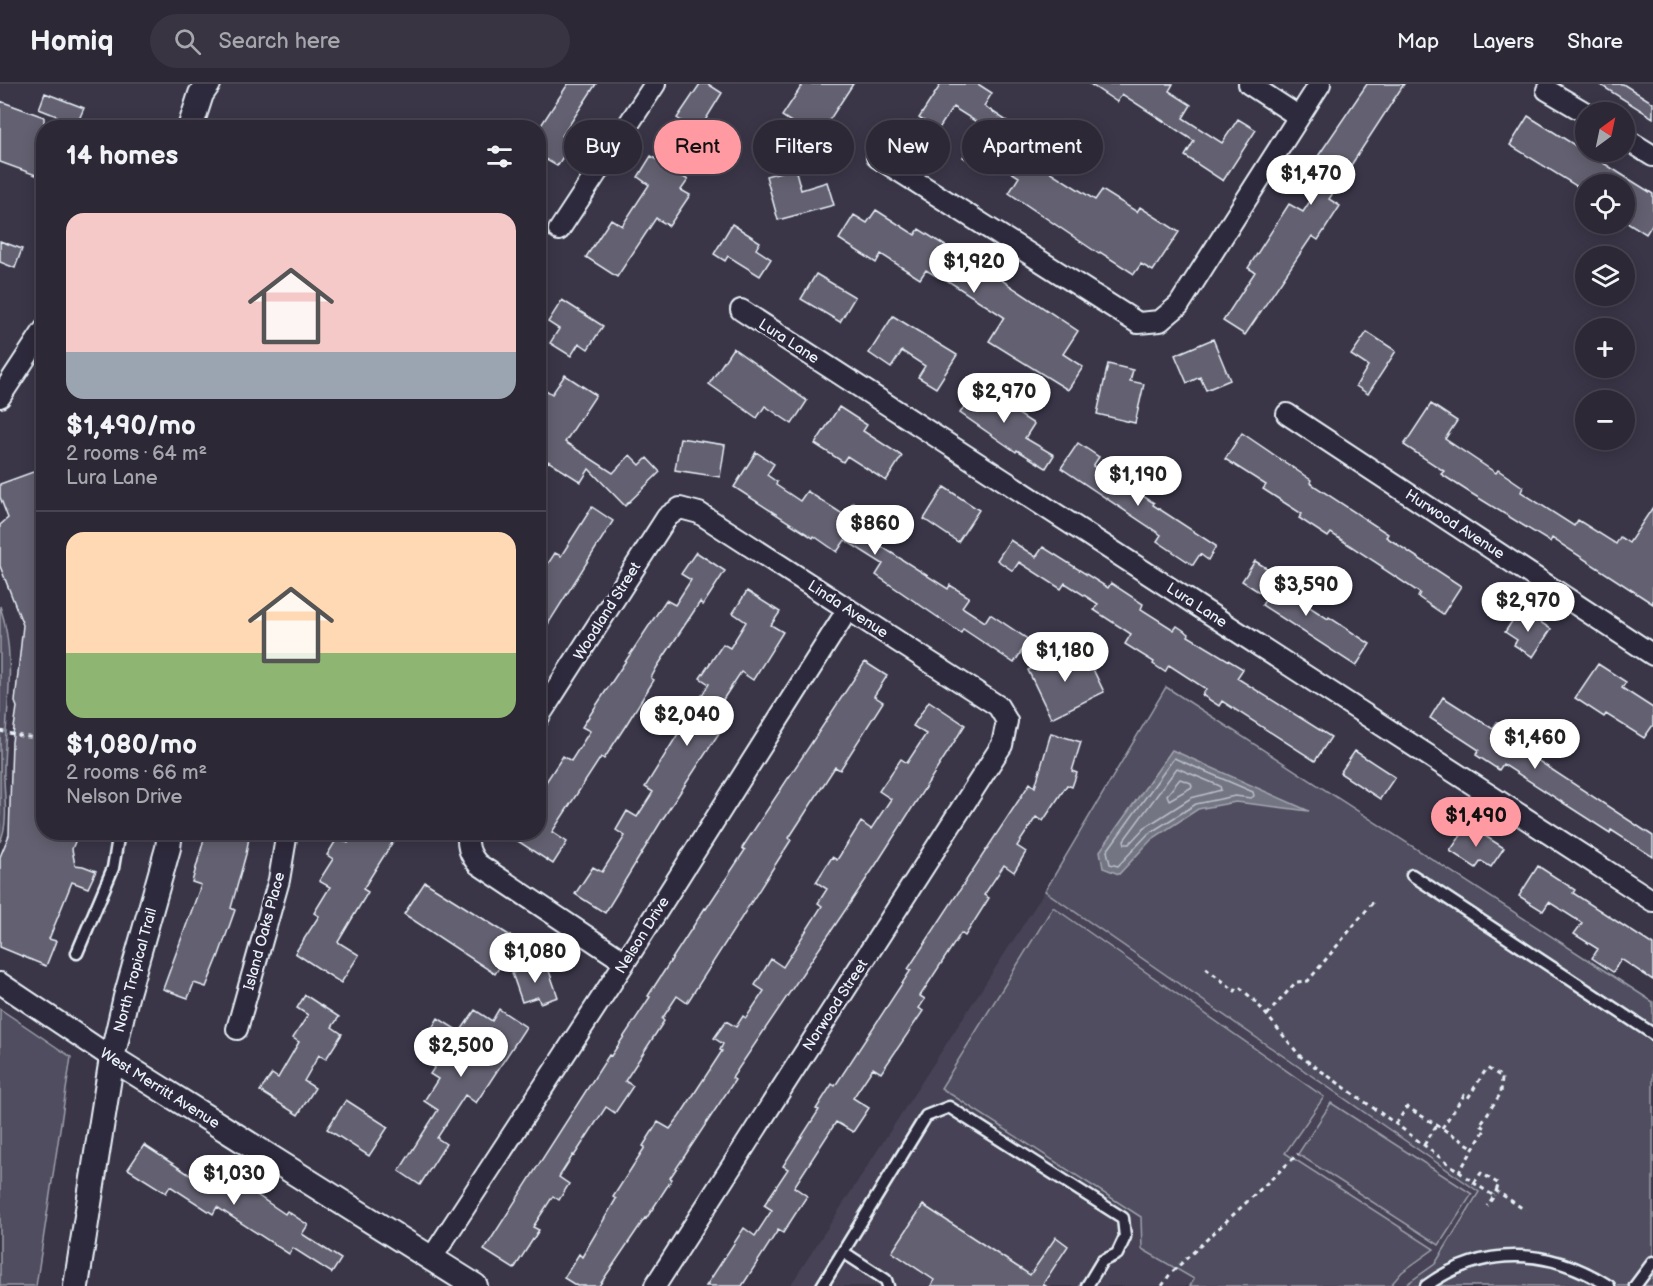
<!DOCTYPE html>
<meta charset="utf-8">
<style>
body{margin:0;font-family:"Balsamiq Sans",sans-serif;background:#383442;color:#f1f3f6;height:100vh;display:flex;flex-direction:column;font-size:22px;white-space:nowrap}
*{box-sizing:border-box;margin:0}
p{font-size:20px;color:#a6a6ad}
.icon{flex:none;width:33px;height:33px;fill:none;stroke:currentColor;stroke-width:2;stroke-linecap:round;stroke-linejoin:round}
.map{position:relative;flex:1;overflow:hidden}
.side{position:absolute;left:36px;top:36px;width:510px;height:720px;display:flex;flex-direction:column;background:#2c2836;border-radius:24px;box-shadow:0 3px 15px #0003,0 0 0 2px #484451}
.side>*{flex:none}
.top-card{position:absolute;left:564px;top:36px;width:570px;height:54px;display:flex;gap:12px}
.needle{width:39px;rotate:33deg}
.fabs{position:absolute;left:1575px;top:18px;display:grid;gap:12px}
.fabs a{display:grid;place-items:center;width:60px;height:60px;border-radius:50%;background:#2c2836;box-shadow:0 3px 15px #0003,0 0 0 2px #484451;font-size:30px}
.price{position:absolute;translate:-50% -51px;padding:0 14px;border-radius:21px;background:#fff;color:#222;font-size:20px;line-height:39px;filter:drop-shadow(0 2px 3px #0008)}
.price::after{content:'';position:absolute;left:50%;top:36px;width:18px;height:14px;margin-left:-9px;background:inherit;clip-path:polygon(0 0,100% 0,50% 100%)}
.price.current{background:#ff9aa2;color:#111}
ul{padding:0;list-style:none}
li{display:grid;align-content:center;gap:12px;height:318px;padding:0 30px}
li+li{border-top:2px solid #484451}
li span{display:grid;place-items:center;height:186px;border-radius:18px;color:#555}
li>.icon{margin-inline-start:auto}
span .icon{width:108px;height:108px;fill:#fffc;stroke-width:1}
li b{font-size:26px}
h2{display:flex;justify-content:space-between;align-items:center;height:72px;padding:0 30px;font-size:26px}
.pill{padding:0 21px;border-radius:27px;background:#2c2836;box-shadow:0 3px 15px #0003,0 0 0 2px #484451;font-size:21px;line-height:54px}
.pill.current{background:#ff9aa2;color:#111}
header{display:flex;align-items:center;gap:36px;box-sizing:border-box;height:84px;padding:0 30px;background:#2c2836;border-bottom:2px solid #484451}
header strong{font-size:28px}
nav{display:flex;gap:33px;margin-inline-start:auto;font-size:21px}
.search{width:420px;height:54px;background:#383442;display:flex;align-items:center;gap:15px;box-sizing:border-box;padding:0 21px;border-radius:33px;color:#a6a6ad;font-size:22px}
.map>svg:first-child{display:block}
.built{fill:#464354}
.green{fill:#504e5f;stroke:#9ca0ac;stroke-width:1.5}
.water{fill:#737482;stroke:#a2a6b1;stroke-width:1.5}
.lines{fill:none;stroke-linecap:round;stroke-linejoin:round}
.shore{stroke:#b9bfc9;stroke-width:1.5}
.building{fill:#636171;stroke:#e8f1f8;stroke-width:1.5}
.service-casing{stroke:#e8f1f8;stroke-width:15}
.minor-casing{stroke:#e8f1f8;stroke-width:24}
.tertiary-casing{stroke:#e8f1f8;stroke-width:28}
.path{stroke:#e8f1f8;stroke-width:3;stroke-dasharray:4.5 4.5;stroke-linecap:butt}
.service{stroke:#2f2a3d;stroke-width:10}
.minor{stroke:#2f2a3d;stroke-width:20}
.tertiary{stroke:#2f2a3d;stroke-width:24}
.labels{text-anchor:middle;stroke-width:6;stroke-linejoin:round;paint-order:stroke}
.street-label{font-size:15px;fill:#e8f1f8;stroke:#2f2a3d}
</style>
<header>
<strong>Homiq</strong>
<div class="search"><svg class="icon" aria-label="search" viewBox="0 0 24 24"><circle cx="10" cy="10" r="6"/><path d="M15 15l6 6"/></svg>Search here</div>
<nav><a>Map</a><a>Layers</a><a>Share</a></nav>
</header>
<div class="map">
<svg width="1653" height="1202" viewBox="0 0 1653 1202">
<rect width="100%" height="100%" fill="#3a3648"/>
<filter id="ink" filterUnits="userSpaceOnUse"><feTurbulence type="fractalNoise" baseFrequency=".0167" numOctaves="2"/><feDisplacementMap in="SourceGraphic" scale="12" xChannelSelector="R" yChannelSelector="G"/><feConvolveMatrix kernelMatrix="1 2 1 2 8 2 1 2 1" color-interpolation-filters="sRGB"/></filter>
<g filter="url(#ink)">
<path class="built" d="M1045,807l434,302 -44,72 -31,21h-614z"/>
<path class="green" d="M0,522c18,54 5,108 4,162 -1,24 6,52 -4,74z
M1166,603l487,315v284h-249l31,-22 44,-72 -434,-301z
M1053,823l271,190 -39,56 149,96 -32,23 -12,14h-200l4,-7 -52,-30 -1,-32 -200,-129z
M0,925l71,48 -35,229h-36z
M1331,1019l141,91 -33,51 -141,-91z"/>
<path class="water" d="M1172,666l137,61 -73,-9 -38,7 -46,30 -33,35 -16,-6 -3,-17z"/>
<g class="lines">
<path class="shore" d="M1174,674l79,34 1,4 -3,2 -16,-2 -39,8 -48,30 -30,32 -8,-2 -3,-13z
M1177,684l43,18 1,4 -30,8 -47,30 -15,16h-4l-1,-4z
M1180,695l11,4 1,4 -23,13 -2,-5z"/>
</g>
<path class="building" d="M568,0h28l-34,52 10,7 -15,23 -19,-11v-25z
M700,0h8l14,9 -24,39 -21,-14z
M803,0h50l-36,55 -35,-23z
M941,0h37l14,9 -8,13 35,23 -7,11 11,8 -3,5 75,47 7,-10 35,22 3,-5 39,25 -26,39 -12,-7 -7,10 -34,-22 -1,2 -90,-61 10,-16 -30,-19 -7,11 -19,-12 20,-31 -30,-19 -15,23 -19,-12z
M1090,0h83l-4,7 22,14 -8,13 39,25 16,-24 18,11 -33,51 -38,-25 9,-15 -72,-47 -5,8z
M1367,0h37l-75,115 11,7 -22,34 -6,-4 -67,99 -22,-14 32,-49 -7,-4 41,-64 14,8 24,-37 -15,-10z
M1599,0h24l30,19v15z
M45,9l39,15 -7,16 -38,-15z
M0,17l44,16v61l-44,-16z
M1528,32l125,78v29l-7,11 -22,-14v-36h-38v8l-76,-47z
M651,72l37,24 -7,10 9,5 -21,31 -13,-8 -39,59 -31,-20 25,-38 11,7 27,-41 -11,-8z
M795,84l6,22 26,-8 7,23 -56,15 -12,-44z
M876,126l39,25 4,-6 47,30 1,-2 111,74 -15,23 20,13 -15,23 -79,-49 15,-24 -65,-42 -1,2 -12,-7 -6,9 -39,-25 -5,9 -37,-24 15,-24 13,8z
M732,140l28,18 -4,7 15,10 -11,17 -32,-20 -3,5 -11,-7z
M0,157l22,8 -7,19 -15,-6z
M816,190l39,23 -15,25 -39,-23z
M562,216l41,26 -15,23 -9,-6 -8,13 -21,-13 9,-14 -11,-7z
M893,232l64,39 -21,33 -18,-11 7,-11 -23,-15 -11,17 -22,-15z
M1367,248l29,19 -28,43 -12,-8 12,-20 -17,-11z
M1213,255l17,41 -24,10 -6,-13 -13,6 -12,-28z
M733,264l74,53 -15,23 -27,-18 -8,12 -48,-34z
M1108,280l25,6 -3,11 14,3 -9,39 -38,-9z
M565,291l31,20 -31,47 48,31 17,-18 10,10 7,-7 13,14 -35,34 -36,-37 -8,13 -33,-21 -10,14v-90l14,9z
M979,300l20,13 -2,3 37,24 -9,14 29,17 -8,13 -29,-18 -1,2 -56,-39z
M1431,320l26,17 -12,18 51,34 2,-3 25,17 -2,5 53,34 4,-6 38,24 4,-7 9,6 24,-36v97l-101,-66 -2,4 -81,-50 -28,-18 3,-3 -40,-26z
M839,323l28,18 -4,6 39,25 -16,25 -39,-25 -4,6 -28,-18z
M1242,349l69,47 -1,3 78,51 -2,3 75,49 -18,28 -25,-17 2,-4 -38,-25 1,-1 -52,-34 -3,4 -29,-19 3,-4 -39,-25 3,-4 -41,-26z
M680,354l45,7 -5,32 -45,-7z
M1078,359l21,14 -6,9 29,19 1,-2 31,20 -1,2 63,41 -8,14 -8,-6 -7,11 -36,-24 4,-6 -100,-67z
M756,368l18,12 -7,11 10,7 -1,3 24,16 7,-10 37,24 9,-13 23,16 -6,9 12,7 -6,9 72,46 2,-4 19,12 -7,10 23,15 5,-8 39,26 -15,23 -51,-34 -2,4 -85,-58 7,-11 -38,-24 -8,12 -23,-16 -1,2 -79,-51z
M44,384v364h35l-7,17 3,16 8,1 13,5 -8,17 -16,-6 -23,57 7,2 -10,25 -46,-19v-90l9,-22 3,-93 5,-35 -2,-5 8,-77 -23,-59v-41l8,-7 -8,-21v-13z
M944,403l35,23 -21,32 -34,-23z
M592,423l21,14 -75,119v-61l17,-26 6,3z
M1010,456l26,17 7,-10 65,41 3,-5 32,21 -2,5 33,21 3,-4 12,8 -1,2 55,33 -6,9 94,59 -16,24 -93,-60 -3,5 -17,-11 4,-6 -37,-24 -4,7 -12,-8 1,-2 -29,-18 6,-10 -37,-24 4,-6 -33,-21 -4,6 -42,-27 -6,9 -16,-11z
M696,468l29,19 -22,34 -3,-3 -43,65 -6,11 3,2 -28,45 -22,34 -3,-2 -49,75 15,10 -14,22 -49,-32h34v-38l25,-38 8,5 19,-30 -8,-4 84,-127 9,5 16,-25 -10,-6z
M1255,477l18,11 -5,8 60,39 1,-2 41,27 -14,22 -94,-61 5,-8 -25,-16z
M747,507l33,21 -9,13 12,7 -30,48 -12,-8 -25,38 2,2 -7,12 10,6 -59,90 -57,93 -30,-19 18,-27 9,5 23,-36 -9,-6 11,-19 10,6 16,-25 -8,-5 64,-103 -9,-6 23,-34 7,4 16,-26 -13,-9z
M1520,525l31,20 -18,28 -19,-12 3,-5 -12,-8z
M1072,565l7,15 9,-5 16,33 -53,26 -23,-48z
M865,578l22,14 -13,20 9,6 -43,68 -5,-3 -46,71 2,2 -104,163 -10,-7 -15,23 2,2 -39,60 8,5 -18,27 -9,-6 -32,49 -1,-1 -14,22 10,7 -10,16 -6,-4 -20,31 6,3 -25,39 -30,-19 125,-195 2,1 39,-59 -2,-1 57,-88 1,1 39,-59 -3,-2z
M1598,580l28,18 -4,6 31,20v17l-9,13 -38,-24 -2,3 -29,-19z
M1443,613l50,32 4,-7 23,15 4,-7 14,8 -10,16 125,82v21l-42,-27 -1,3 -107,-69 -4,6 -23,-15 3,-5 -49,-32z
M929,617l36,24 -90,141 -143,212 3,2 -65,98 2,1 -26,40 -1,-1 -46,68h-22l-13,-8 15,-24 3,3 34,-58 -3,-2 32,-50 -2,-1 15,-24 12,7 9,-12 43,-66 -2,-1 3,-6 -9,-6 12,-17 10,6 7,-11 3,2 18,-27 -9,-6 16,-26 12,8 39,-61 -4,-3 9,-14 -11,-7 16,-25 5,3 24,-38 10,7 20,-30 -12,-8 22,-32 6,4 19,-29 -13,-8z
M1051,649l30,9 -9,29 5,2 -5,14 -5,-2 -24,36 -7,-4 -19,29 9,6 -12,20 -10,-7 -20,30 5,3 -24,38 -4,-3 -41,63 5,3 -6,9 4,3 -42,62 -8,-5 -20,30 16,10 -16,24 -17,-10 -42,65 13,9 -24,37 -5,-3 -36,56h-36l38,-58 11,8 17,-26 -8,-5 24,-36 -5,-3 36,-56 -3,-1 16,-25 3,2 76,-116 -3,-1 122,-186 5,4z
M1355,667l40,26 -15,22 -40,-26z
M1468,741l36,23 -13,19 -10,-6 -5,7 -26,-17z
M206,748h44l-4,22 -15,54 4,2 -16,45 -13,32 -12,-4 -6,15 -25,-9 38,-104 -9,-3z
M355,748h44l-36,57 5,3 -30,50 21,13 -18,28 -46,-30 24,-37 -5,-3 16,-26 -11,-6 14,-22 -6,-4 11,-18 10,6z
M1538,782l37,24 -2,3 80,52v35l-32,-21 -8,13 -21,-14 6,-9 -24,-15 8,-11 -33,-21 -6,9 -24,-15z
M425,798l92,58 -22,34 -91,-60z
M546,878l12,35 -18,6 -2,-6 -16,5 -10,-29z
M305,911l34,22 -7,10 10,7 -16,25 -7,-4 -15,26 11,7 -17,27 -38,-24 12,-17 6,4 21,-36 -6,-4 15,-23 -11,-7z
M499,925l27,18 -50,76 -11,-8 -28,43 9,6 -26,41 -21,-14 39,-61 -14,-9 14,-22 -8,-5 21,-31 -20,-13 7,-12 22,14 15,-22 17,11z
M346,1016l42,27 -19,29 -42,-27z
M144,1061l58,38 8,-11 35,22 3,-5 37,25 2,-3 21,14 -6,9 39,25 -9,14 -39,-25 -4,6 -72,-47 -4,7 -43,-28 -4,7 -38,-24z
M923,1121l107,70 26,-38 12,9 -25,38 3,2h-115l3,-6 -42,-28z"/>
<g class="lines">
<g class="service-casing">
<path id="service" d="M1412,791l241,159
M77,869l36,-85 6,-36
M843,1168l43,28 2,6
M822,1202l104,-170 23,-9 174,111 2,19 -8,17 -15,7 -15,25
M1426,1202c58,-42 124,-38 183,0
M1635,1202l18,-24"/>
</g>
<g class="minor-casing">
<path id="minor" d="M1249,0l49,32
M1547,6l39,23
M1624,54l29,18
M877,73l261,166 22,-2 19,-16 141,-221
M559,146l96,-146
M741,226l912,591
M0,313l44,-67
M1287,330l366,241
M538,634l129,-201 13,-9 19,5 299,193 9,15 -5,24 -347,541
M468,748c-1,14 1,22 10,32l147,98
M0,899l112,75
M237,945l42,-149 8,-48
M431,1175l194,-297 223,-353"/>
</g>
<g class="tertiary-casing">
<path id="tertiary" d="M190,44l11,-34 7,-10
M112,974l363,228
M76,1202l36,-228 14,-61 42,-149 2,-16"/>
</g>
<path class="path" d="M0,647l21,5 23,3
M1206,884l29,23 3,-5 18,16 44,54 96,68 78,59 20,13 -7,10
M1267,931l29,-33 12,-1 66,-80
M1396,1040l11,-17 67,41
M1442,1044l22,-33 4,3 19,-30 15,9 -1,16 -21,32 6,3 -27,44
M1424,1061l12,-19
M1474,1099l7,-10 18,11 -5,11
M1495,1106l30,20
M1162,1202l8,-12 128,-120"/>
<use href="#service" class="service"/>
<use href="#minor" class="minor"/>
<use href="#tertiary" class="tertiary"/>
</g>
</g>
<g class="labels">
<g class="street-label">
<text transform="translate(789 257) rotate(33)" y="5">Lura Lane</text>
<text transform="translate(1455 440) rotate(33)" y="5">Hurwood Avenue</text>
<text transform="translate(1197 521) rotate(33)" y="5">Lura Lane</text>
<text transform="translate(848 525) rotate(33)" y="5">Linda Avenue</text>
<text transform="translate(607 527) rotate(-58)" y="5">Woodland Street</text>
<text transform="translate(264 847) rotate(-75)" y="5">Island Oaks Place</text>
<text transform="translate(642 851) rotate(-58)" y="5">Nelson Drive</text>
<text transform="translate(135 886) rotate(-75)" y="5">North Tropical Trail</text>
<text transform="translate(835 921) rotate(-57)" y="5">Norwood Street</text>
<text transform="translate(160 1004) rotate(32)" y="5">West Merritt Avenue</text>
</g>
</g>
</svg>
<div class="fabs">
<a><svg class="needle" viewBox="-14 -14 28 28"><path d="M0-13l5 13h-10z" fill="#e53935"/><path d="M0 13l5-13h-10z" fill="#a6a6ad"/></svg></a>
<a><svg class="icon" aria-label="locate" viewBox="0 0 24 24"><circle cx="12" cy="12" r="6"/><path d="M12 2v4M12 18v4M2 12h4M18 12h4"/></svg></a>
<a><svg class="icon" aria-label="layers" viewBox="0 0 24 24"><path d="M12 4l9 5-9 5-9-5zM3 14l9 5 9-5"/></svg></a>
<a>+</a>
<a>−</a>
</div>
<b class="price" style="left:1311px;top:122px">$1,470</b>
<b class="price" style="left:974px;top:210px">$1,920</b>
<b class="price" style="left:1004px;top:340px">$2,970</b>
<b class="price" style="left:1138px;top:423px">$1,190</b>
<b class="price" style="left:875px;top:472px">$860</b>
<b class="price" style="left:1306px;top:533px">$3,590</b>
<b class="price" style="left:1528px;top:549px">$2,970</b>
<b class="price" style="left:1065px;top:599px">$1,180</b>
<b class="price" style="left:687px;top:663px">$2,040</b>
<b class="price" style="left:1535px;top:686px">$1,460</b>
<b class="price current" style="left:1476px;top:764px">$1,490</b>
<b class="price" style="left:535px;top:900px">$1,080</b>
<b class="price" style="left:461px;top:994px">$2,500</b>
<b class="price" style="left:234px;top:1122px">$1,030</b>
<div class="top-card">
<a class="pill">Buy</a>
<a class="pill current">Rent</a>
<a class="pill">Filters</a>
<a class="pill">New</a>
<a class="pill">Apartment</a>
</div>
<section class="side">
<h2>14 homes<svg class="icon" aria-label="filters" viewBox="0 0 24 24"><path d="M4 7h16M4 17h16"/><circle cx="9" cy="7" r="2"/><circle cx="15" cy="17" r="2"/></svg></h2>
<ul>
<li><span style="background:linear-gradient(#f6c9c9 75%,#9aa5b1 0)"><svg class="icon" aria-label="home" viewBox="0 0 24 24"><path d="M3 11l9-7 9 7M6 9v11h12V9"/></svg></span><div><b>$1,490/mo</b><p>2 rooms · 64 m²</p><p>Lura Lane</p></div></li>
<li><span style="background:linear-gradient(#ffd9b3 65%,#8fb573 0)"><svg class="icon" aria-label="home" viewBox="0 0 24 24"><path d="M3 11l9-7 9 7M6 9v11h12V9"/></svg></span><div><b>$1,080/mo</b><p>2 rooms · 66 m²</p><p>Nelson Drive</p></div></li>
</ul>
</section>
</div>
